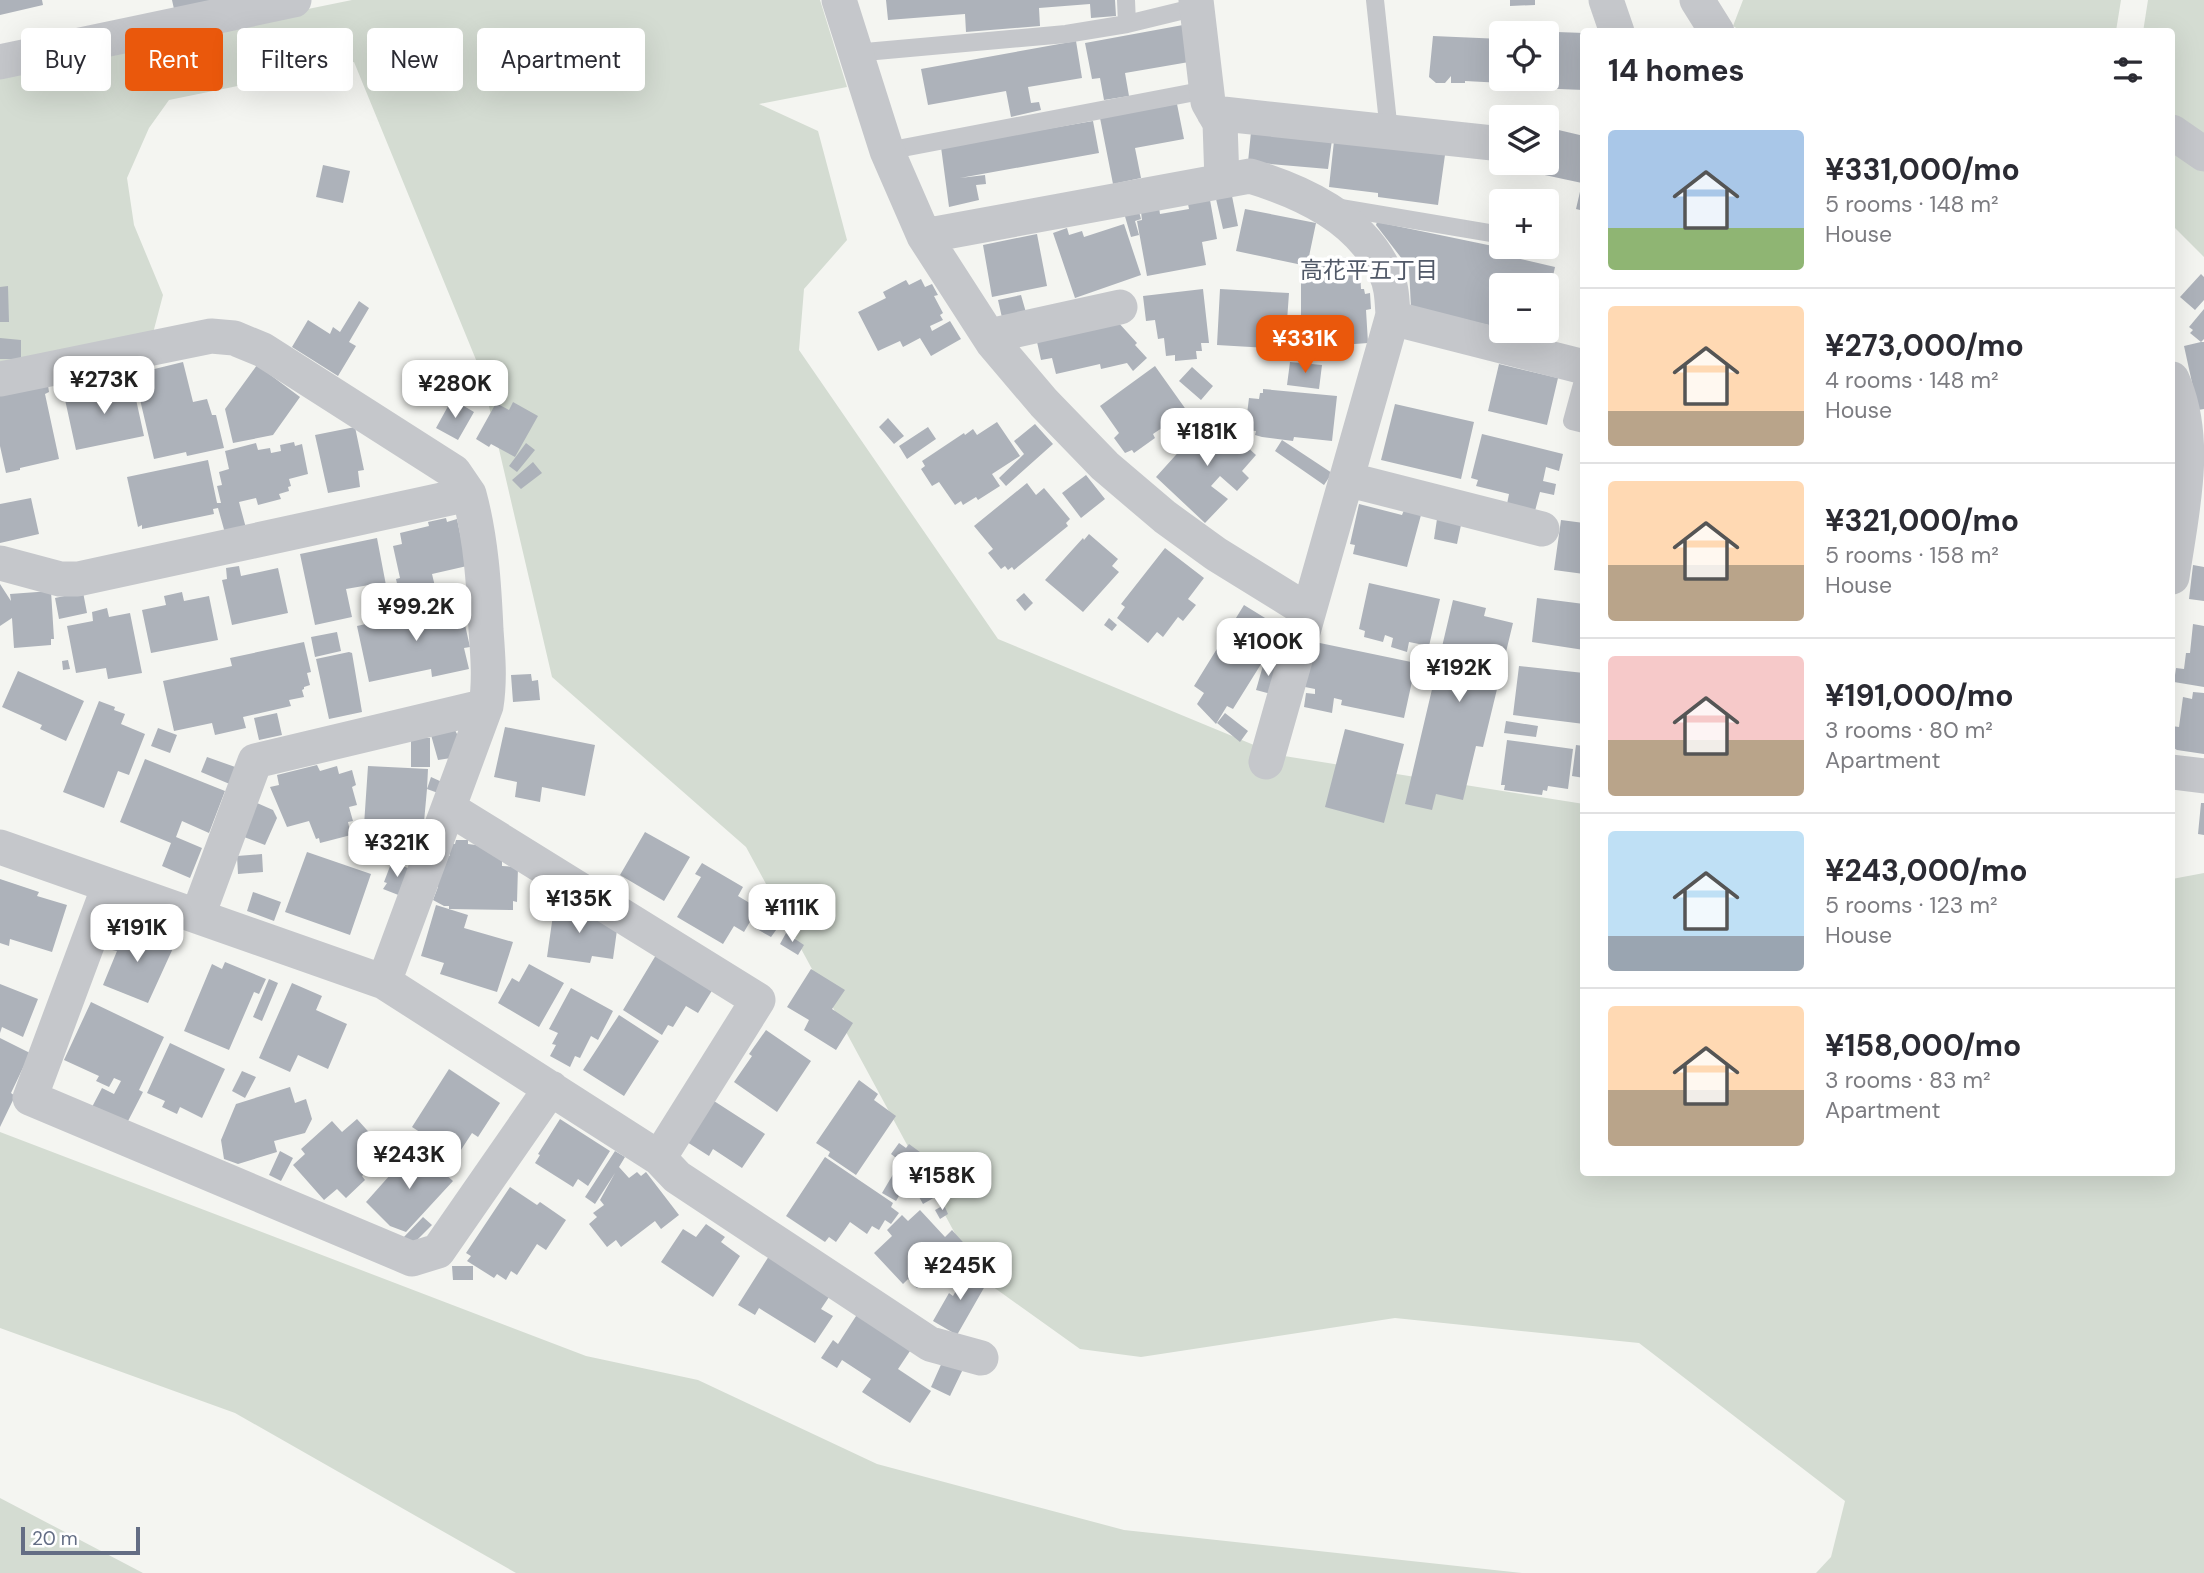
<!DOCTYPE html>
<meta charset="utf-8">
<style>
body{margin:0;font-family:"DM Sans","Noto Sans JP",sans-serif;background:#f2f2f3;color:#2b2b33;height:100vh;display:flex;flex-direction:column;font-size:26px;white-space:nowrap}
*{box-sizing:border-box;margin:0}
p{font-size:23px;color:#7c7c81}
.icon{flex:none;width:38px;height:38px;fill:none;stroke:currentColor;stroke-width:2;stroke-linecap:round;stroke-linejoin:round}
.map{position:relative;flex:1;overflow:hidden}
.drawer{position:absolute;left:1580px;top:28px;width:595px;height:1148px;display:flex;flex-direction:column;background:#fff;border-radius:7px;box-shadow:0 7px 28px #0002}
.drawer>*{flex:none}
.banner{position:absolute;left:21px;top:28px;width:665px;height:63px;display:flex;gap:14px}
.buttons{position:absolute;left:1489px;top:21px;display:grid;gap:14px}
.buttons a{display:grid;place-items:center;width:70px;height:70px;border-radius:7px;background:#fff;box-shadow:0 7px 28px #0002;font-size:35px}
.scale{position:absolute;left:21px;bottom:18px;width:119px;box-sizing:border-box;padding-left:7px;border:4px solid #636d84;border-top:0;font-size:19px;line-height:24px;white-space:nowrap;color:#636d84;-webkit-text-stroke:5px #fff;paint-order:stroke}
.price{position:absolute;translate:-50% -60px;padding:0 16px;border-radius:14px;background:#fff;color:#222;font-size:23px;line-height:46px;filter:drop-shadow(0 2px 4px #0008)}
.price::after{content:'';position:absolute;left:50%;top:42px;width:21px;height:16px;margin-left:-10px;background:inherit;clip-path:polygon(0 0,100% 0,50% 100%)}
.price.current{background:#ea580c;color:#fff}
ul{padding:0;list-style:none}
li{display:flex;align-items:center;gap:21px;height:175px;padding:0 28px}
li+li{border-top:2px solid #e1e1e2}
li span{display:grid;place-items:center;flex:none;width:196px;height:140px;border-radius:7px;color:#555}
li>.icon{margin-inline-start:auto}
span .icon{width:84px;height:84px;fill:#fffc;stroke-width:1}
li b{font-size:30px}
h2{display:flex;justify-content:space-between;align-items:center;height:84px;padding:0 28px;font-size:30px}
.chip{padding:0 24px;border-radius:7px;background:#fff;box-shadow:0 7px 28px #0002;font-size:24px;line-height:63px}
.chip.current{background:#ea580c;color:#fff}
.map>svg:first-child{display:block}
.green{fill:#d4dcd2}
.building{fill:#adb2ba}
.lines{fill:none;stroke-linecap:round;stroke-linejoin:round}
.service{stroke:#c5c7cb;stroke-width:18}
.minor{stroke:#c5c7cb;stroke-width:35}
.labels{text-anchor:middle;stroke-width:7;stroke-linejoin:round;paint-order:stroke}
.neighbourhood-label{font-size:23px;fill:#515968;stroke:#fff}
</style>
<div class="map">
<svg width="2204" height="1573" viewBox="0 0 2204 1573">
<rect width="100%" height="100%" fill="#f4f5f1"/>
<path class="green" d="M352,0h468l27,87 -88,17 59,27 29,109 -43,49 -5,61 199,289 280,116 306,49v368h588v-293l32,-6v700h-388l15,-16 14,-56 -206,-158 -244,-25 -254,39 -61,-8 -102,-73 -232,-429 -194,-170 -71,-305 -127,-310 -185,38 -20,28 -22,50 7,47 29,70 -11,42 -152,32v-297z
M1743,0h378l-5,31h-375l-8,-5z
M2148,0h56v257l-32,-32v-193h-29z
M0,1132l586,224 112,24 179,84 247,66 398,43h-1006l-281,-160 -235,-85z
M0,1498l143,75h-143z"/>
<path class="building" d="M0,0h42l1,5 -43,10z
M172,0h58l-56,9z
M886,0h229l1,16 -25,2 -1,-14 -51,4 1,18 -74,6 -1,-18 -77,6z
M1510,0h25v5l-25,1z
M1183,25l6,37 -64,11 4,23 -25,4 -4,-22 -8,1 -7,-36z
M1538,27l19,1v4l27,1v57l-49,-2v-9h12v-46h-10z
M1433,36l69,3 1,44 -38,-2v2h-14v-7l-6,7h-9l-7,-6z
M1076,41l6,37 -54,9 3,16 8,-1 2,8 -30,7 -5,-26 -78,14 -7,-36z
M1177,104l7,35 -49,9 6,30 -28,6 -13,-66z
M1093,121l6,32 -139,25 25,-3 1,9 -10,1 3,15 -30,7 -8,-60z
M1550,128l34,8v75l-8,-2 6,-26 -42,-9 2,-11h5z
M1251,132l81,8 -4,29 -80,-7z
M1334,141l111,14 -7,50 -60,-8v-4l-49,-6z
M323,165l27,6 -7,32 -27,-6z
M1232,196l6,30 -15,3 -7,-30z
M1210,200l7,39 -15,3 4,23 -59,11 -10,-55 5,-1 -1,-8 18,-4 1,6 29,-5 -1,-5z
M1138,208l3,11 -6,2 4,14 -8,2 -7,-24z
M1245,209l71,14 -9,43 -71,-15z
M1377,222l140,29 -1,7 39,9 -7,32 6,2 -4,19 -3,-1v-34h-45v43l-91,-20 -2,-40 -33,-43z
M1124,224l17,51 -66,23 -22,-65 14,-5 2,7 13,-4 2,6z
M1037,234l10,52 -55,11 -9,-52z
M1359,257l2,32h3l1,5 5,-1 1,16 -5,1 2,33 -67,5v-5l-6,1 -1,-21 7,-1v-48l20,-2v-13z
M2201,274l3,3v23l-9,10 -15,-13z
M921,279l4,8 7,-3 6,11 -4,1 9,17 -3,2 3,5 -13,6 2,5 18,-10 11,18 -30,17 -11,-18 -17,9 -3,-6 -22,10 -20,-39 28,-14 -3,-6 23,-12 3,5z
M8,286l1,36h-9v-35z
M1203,289l6,54h-8l1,8h-6l1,8 -22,2v-6l-9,1 -2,-18 -6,1 -3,-19 -9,1 -3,-25z
M1220,289l69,4 -4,56 -68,-4z
M1021,295l6,21 -24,6 -5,-22z
M359,301l10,7 -20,34 7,4 -18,30 -46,-29 16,-27 22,14 3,-7 7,5z
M2204,309v30l-3,3h3v67l-6,1 -14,-64 17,-4 -11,-9 3,-3 -4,-3z
M1117,321l20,22 -2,2 12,13 -14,13 -6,-8 -26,6 -1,-5 -44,10 -4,-16 -11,2 -4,-18z
M1521,331h20l-1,5z
M0,338l21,2v19h-21z
M183,362l10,40 14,-3 5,16h4l8,33 -37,8 -1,-4 -32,7 -20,-85z
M1290,362l32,3 -3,24 -32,-4z
M1499,364l59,14 -11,47 -59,-14z
M257,365l43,32 -27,38 -40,8 -8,-34z
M1155,366l32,45 -34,23 2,4 -21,15 -2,-3 -7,3 -11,-15 5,-5 -19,-27z
M1192,367l21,19 -12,14 -22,-19z
M132,381l12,55 -68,14 -12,-55z
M48,385l1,7 -4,2 14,65 -39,9v2l-14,3 -6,-27v-50z
M1263,389l74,7 -5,45 -38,-4 -1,4 -31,-4 -7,-2 1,-4 -11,-1 4,-32 10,1 1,-6h3z
M452,399l22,13 -16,28 -22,-12z
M513,402l25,14 -23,41 -24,-13 -2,3 -13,-8 20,-36 13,7z
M1395,404l79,18 -13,57 -80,-19z
M1212,415l44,40 -14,16 7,7 -12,13 -17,-15 -9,10 17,13 -23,24 -49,-46z
M888,418l16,18 -10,8 -15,-17z
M997,422l23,34 -28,18 8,12 -22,14 -2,-3 -13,8 -2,-4 -6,4 -16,-23 -7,4 -11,-17 4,-3 -3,-5 42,-28 1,2 8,-6 4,6z
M1035,424l18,20 -47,42 -7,-8 25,-24 -10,-13z
M355,427l9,43 -6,1 2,16 -32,6 -13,-58z
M928,427l8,12 -29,20 -8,-13z
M1482,434l81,20 -4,17 -13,-4 -3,14 13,3 -2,11 -14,-3 -5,19 -28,-7 2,-10 -33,-8 2,-6 -7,-2z
M1282,440l50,33 -8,12 -49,-34z
M294,442l1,4 7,-2 6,30 -19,5 2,7 -3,1 1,4 -10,3 2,5 -23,6 -2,-7 -17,4 7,26 -21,5 -7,-25 -5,1 1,5 -72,15v-4l-4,2 -11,-50 81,-17 9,43h4l-4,-17 5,-1 -3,-13 10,-3 -4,-18 31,-8 2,7 12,-2 1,5 10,-2 -1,-6z
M526,443l9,7 -18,22 -8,-6z
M533,462l9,11 -21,16 -9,-9z
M1086,475l19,24 -24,19 -19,-25z
M1027,483l9,12 8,-7 26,31 -4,4 2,3 -54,44 -2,-3 -4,3 -3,-4 -4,3 -13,-16 5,-4 -19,-23z
M31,498l8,36 -39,9v-39z
M1359,504l43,11 2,-5 17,5 -14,52 -54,-13 2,-9 -5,-1z
M446,518l1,4 10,-3 10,47 -35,8 7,29 -36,7 -7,-31 4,-1 -7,-32 9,-2 -2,-11 29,-7 -1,-4z
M1437,519l24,6 -4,19 -23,-5z
M1561,520l23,3v51l-30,-4z
M1089,534l29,25 -6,7 7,6 -36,40 -38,-32 38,-42 1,2z
M377,538l12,63 -16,3 -4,-19 -23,4 6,28 -37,8 -15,-71z
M1165,548l39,30 -16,21 8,6 -13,16 -5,-4 -15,20 -6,-5 -9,11 -31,-25 8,-11 -4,-3z
M2193,565l11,2v34l-15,-2z
M239,566l2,10 37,-8 10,45 -56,12 -10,-45 5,-1 -1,-11z
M1369,583l71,16 -11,47 -20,-4 -2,10 -16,-5 2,-9 -8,-3 -2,7 -19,-5 1,-6 -6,-2z
M0,584l11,17 -1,-7 41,-3 3,48h-3v6l-37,3 -2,-30 -12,8z
M83,592l4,21 -28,6 -4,-21z
M182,592l2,9 25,-5 9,44 -67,13 -9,-43 24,-5 -2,-9z
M1024,593l9,10 -8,8 -9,-11z
M1537,598l47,6v46l-52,-8z
M1453,600l33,8 -2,8 29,7 -30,124 -7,-1 -13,54 -27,-6 -4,16 -27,-6z
M466,601l4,17 -12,2 1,7 6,-2 5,22 -6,1 5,21 -37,8 -1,-8 -62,13 -12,-56z
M1244,605l39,24 -50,80 -6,-3 -11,18 -19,-20 7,-11 -10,-7z
M107,608l2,9 21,-4 12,60 -34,6 -2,-11 -30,5 -9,-47 26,-5 -1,-9z
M1109,618l8,7 -5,6 -8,-6z
M2193,624l11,2v61l-30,-5 2,-14 8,1 2,-16h4z
M337,632l4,19 -26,6 -4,-20z
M304,642l7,30 -4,1 3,12 -6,2v2l-2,1 2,7 -15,3 2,6 -48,11 3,11 -31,7 -3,-12 -38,8 -11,-50 69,-15 -2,-8z
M1315,642l101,21 -12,55 -63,-13 1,-5 -8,-2 -2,15 -28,-6 2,-14 9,1v-5l-10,-2z
M349,652l3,1 10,59 -33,7 -13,-60z
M68,660l2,9 -7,1 -1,-9z
M1264,662l15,4 -8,28 -15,-4z
M1519,666l65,7v51l-71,-9z
M18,671l66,30 -18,40 -26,-12 2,-4 -40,-18z
M531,674l1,7 6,-1 2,20 -27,2 -2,-27z
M2193,692l11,1v61l-27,-4 -5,-3v-21l7,1 4,-30 9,2z
M99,701l16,6 -1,3 11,4 -4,10 24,10 -16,41 -11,-4 -14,37 -41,-16z
M277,713l5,22 -23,5 -5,-22z
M1225,713l23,18 -8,11 -23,-19z
M1506,721l32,5 -2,11 -32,-4z
M505,727l90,18 -10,51 -43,-9 -2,15 -25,-5 2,-15 -23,-5z
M158,728l19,7 -7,18 -19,-7z
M1345,729l59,15 -20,79 -59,-16z
M455,730l3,6 -7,22 -13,2 -7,-25z
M411,738h19v29h-19z
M1507,740l66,9 -5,40 -20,-3 -1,5 -4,-1 -1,5 -38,-5 1,-5h-4z
M1576,745l8,1v32l-12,-2z
M207,757l31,11 -6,17 -31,-13z
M145,759l80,32 -16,42 -27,-12 -6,16 26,11 -12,30 -28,-12 9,-23 -51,-21z
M317,765l3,6 17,-5 2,8 13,-4 4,15 -4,2 5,18 -8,2 4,14 -5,1 3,13 -31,8 -1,-5 -3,1 -7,-18 -22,6 -17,-40 9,-2 -2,-10z
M368,766l60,3 -1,20 4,-12 11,5 -4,11 -11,-4 -3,33 -38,-2 -1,22 -22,-2z
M257,803l16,7 4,8 -12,27 -21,-8z
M2201,803h3v32l-6,-1z
M645,832l45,25 -26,44 -44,-26z
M456,840h12v4l8,1 26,12v9l16,1 -1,35 -4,-1v9l-64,-1v-3h-5l-11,-6 5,-13 -3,-1 12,-31 3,1v-13l5,1z
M307,852l64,22 -21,61 -65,-23z
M262,854l1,18 -25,2 -1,-18z
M392,861l20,9 -11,26 -18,-7 4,-6 -3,-1z
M702,863l41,24 -5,9 20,12 -14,24 -10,-6 -11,18 -46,-27 24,-40 -6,-3z
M0,879l39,13 -2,4 30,9 -15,47 -42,-13 -1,7 -9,-3z
M253,892l28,10 -7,19 -27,-10z
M555,901l23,3 -1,10 20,3 20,13 -4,29 -21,-3 -2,7 -43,-6z
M436,905l32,10 -4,13 49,14 -16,50 -57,-18 4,-11 -23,-7z
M763,915l16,11 -8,11 -16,-9z
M122,924l52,22 -26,57 -45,-18 14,-34 -5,-1z
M786,933l18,12 -6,10 -18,-11z
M656,955l57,34 -15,24 -12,-7 -13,21 -5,-2 -6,10 -39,-25z
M225,962l41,17 -7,15 -5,-2 -25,58 -45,-19 28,-67 10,5z
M529,964l35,19 -25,44 -41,-24 14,-25 7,4z
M811,969l34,21 -13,19 21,14 -17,27 -32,-20 5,-10 -22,-13z
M269,979l9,4 -16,38 -9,-4z
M292,983l30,13 -6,14 31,14 -19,45 -30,-14 -8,17 -31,-14z
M0,984l38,15 -15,38 -21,-10 -2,6z
M571,988l42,23 -15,29 -7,-4 -11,22 -5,-2 -5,11 -20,-11 6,-11 -4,-1 6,-11 -9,-4z
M91,1002l73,35 -25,53 4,2 -16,31 -35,-16 10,-19 12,6 7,-13 -7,-3 -5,9 -13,-6 3,-5 -35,-16z
M619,1015l40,26 -35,55 -41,-26z
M766,1030l45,31 -34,51 -43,-30 18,-26 -3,-2z
M0,1038l30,15 -19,40 4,3 -15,31z
M170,1043l55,26 -23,49 -22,-11 -3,7 -15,-7 3,-6 -18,-8z
M449,1069l51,34 -22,34 -6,-4 -15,23 -45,-29z
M242,1071l14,6 -11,21 -13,-7z
M859,1080l19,14 -4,6 22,16 -40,59 -28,-19 2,-4 -14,-9z
M290,1087l5,16 11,-4 6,20 -7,14 -31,8 3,11 -39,12 -14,-5 -3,-19 15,-36z
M714,1101l51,33 -23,34 -29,-19 -4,7 -22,-14z
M357,1119l18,20 4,-8 20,8 -5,11 -17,-8 10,11 -25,23 3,4 -19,18 -9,-9 -13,11 -31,-35 12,-11 -4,-5 31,-28 10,11z
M560,1119l50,32 -22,35 -10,-7 -5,8 -38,-24 5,-8 -2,-1z
M899,1143l7,5 3,-4 19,14 -11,16 -26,-20z
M415,1147l38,34 -47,51 -16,-6 -24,-24z
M280,1151l13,7 -12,23 -12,-6z
M615,1151l10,6 -6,10 10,11 8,-6 4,4 5,-4 33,43 -18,14 -6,-8 -34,26 -5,-7 -9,7 -18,-23 8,-7 -4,-4 11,-8 -4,-5 15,-27 -20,31 -10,-7z
M825,1157l68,46 -2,4 8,6 -8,11 -6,-4 -6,10 -7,-4 -5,8 -17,-12 -14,20 -7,-5 -4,5 -39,-26z
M895,1171l14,8 -13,22 -14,-8z
M932,1177l10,16 -19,11 -9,-16z
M510,1187l27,18 3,-3 26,18 -20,30 -9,-6 -20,31 -6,-4 -5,9 -9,-6 -3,4 -27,-17 4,-5 -5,-3z
M944,1205l4,9 -8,5 -5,-9z
M920,1210l25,27 7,-7 19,21 -22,20 -7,-7 -25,24 -9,-9 -5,5 -29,-31 18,-17 -5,-6 15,-15 6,6z
M423,1217l9,8 -21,21 -8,-8z
M706,1224l19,13 -4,5 19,14 -27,41 -52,-35 22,-33 13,8z
M769,1256l62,38 -10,15 12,7 -18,27 -56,-35 -4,7 -17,-10z
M452,1266h21v14h-20z
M970,1266l12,7 -5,9 8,4 -28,49 -24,-14 16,-28 4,3z
M858,1313l54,35 -14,21 33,22 -21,32 -48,-31 9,-13 -29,-19 -5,8 -16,-10 12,-18 5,4z
M944,1358l20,9 -14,29 -19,-9z"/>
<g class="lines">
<path class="service" d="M1126,0l1,24
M1375,0l14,132
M854,53l212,-19 61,-10 70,-17
M887,151l319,-61
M1336,207l166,28
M1584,377l-12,44 12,3"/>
<path class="minor" d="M839,0l48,151 37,85 69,107 51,60 61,63 60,51 51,37 92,57
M1196,0l12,102 12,21 2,58
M1606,0l11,32
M1697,0l20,32
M0,62l294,-62
M1214,113l288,31
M2172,132l32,22
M924,236l326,-60c53,16 110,42 135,96 7,13 7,28 8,43l-127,447
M1392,318l192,49
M989,336l131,-29
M0,379l211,-43 23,2 29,12 191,122 15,22 -391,85h-18l-60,-16
M2172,379c28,61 9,135 0,198
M1346,479l196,50
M2172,772l32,4
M450,809l308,191 -99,158
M0,847l384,135 275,176 18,19 253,167 51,14
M109,886l-79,212 382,161 26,-8 113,-163
M198,915l57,-154 231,-55
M384,982l102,-276c4,-25 2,-50 0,-76 -2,-45 -5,-92 -17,-136"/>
</g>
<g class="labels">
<g class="neighbourhood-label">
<text x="1369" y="278">高花平五丁目</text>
</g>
</g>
</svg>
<div class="buttons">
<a><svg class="icon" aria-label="locate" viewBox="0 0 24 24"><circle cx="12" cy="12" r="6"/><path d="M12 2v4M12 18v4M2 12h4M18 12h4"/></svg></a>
<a><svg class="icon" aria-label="layers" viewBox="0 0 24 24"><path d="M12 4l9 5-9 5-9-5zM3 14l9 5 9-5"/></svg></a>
<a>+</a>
<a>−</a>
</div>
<div class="scale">20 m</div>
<b class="price current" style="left:1305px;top:375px">¥331K</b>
<b class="price" style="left:104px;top:416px">¥273K</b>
<b class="price" style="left:455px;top:420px">¥280K</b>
<b class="price" style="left:1207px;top:468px">¥181K</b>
<b class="price" style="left:416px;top:643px">¥99.2K</b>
<b class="price" style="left:1268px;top:678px">¥100K</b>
<b class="price" style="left:1459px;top:704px">¥192K</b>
<b class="price" style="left:397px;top:879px">¥321K</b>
<b class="price" style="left:579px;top:935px">¥135K</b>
<b class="price" style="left:792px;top:944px">¥111K</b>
<b class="price" style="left:137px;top:964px">¥191K</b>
<b class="price" style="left:409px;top:1191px">¥243K</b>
<b class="price" style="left:942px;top:1212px">¥158K</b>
<b class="price" style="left:960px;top:1302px">¥245K</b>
<div class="banner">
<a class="chip">Buy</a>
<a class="chip current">Rent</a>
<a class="chip">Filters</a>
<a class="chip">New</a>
<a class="chip">Apartment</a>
</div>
<section class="drawer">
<h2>14 homes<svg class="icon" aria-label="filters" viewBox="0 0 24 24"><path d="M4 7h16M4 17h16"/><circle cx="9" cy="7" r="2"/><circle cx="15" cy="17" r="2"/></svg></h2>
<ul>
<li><span style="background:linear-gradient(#a9c7e8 70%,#8fb573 0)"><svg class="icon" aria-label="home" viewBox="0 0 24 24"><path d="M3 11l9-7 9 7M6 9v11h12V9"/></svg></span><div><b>¥331,000/mo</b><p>5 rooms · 148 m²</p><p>House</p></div></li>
<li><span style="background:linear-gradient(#ffd9b3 75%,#b9a48a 0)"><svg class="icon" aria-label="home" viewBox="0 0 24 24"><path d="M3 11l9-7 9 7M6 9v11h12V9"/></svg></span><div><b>¥273,000/mo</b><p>4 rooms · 148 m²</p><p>House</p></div></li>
<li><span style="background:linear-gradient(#ffd9b3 60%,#b9a48a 0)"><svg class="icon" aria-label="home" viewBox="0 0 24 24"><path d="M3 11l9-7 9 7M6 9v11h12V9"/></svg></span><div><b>¥321,000/mo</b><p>5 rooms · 158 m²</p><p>House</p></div></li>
<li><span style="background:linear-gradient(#f6c9c9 60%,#b9a48a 0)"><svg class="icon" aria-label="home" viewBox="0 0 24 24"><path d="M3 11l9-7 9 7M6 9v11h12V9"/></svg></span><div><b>¥191,000/mo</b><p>3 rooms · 80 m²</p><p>Apartment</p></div></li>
<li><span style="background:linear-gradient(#bfe0f5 75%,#9aa5b1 0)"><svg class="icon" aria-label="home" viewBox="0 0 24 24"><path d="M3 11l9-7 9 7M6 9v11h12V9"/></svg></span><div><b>¥243,000/mo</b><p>5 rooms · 123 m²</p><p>House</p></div></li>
<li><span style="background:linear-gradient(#ffd9b3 60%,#b9a48a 0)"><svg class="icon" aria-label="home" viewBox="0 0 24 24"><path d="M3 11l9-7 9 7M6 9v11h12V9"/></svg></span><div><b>¥158,000/mo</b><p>3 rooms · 83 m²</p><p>Apartment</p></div></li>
</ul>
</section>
</div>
